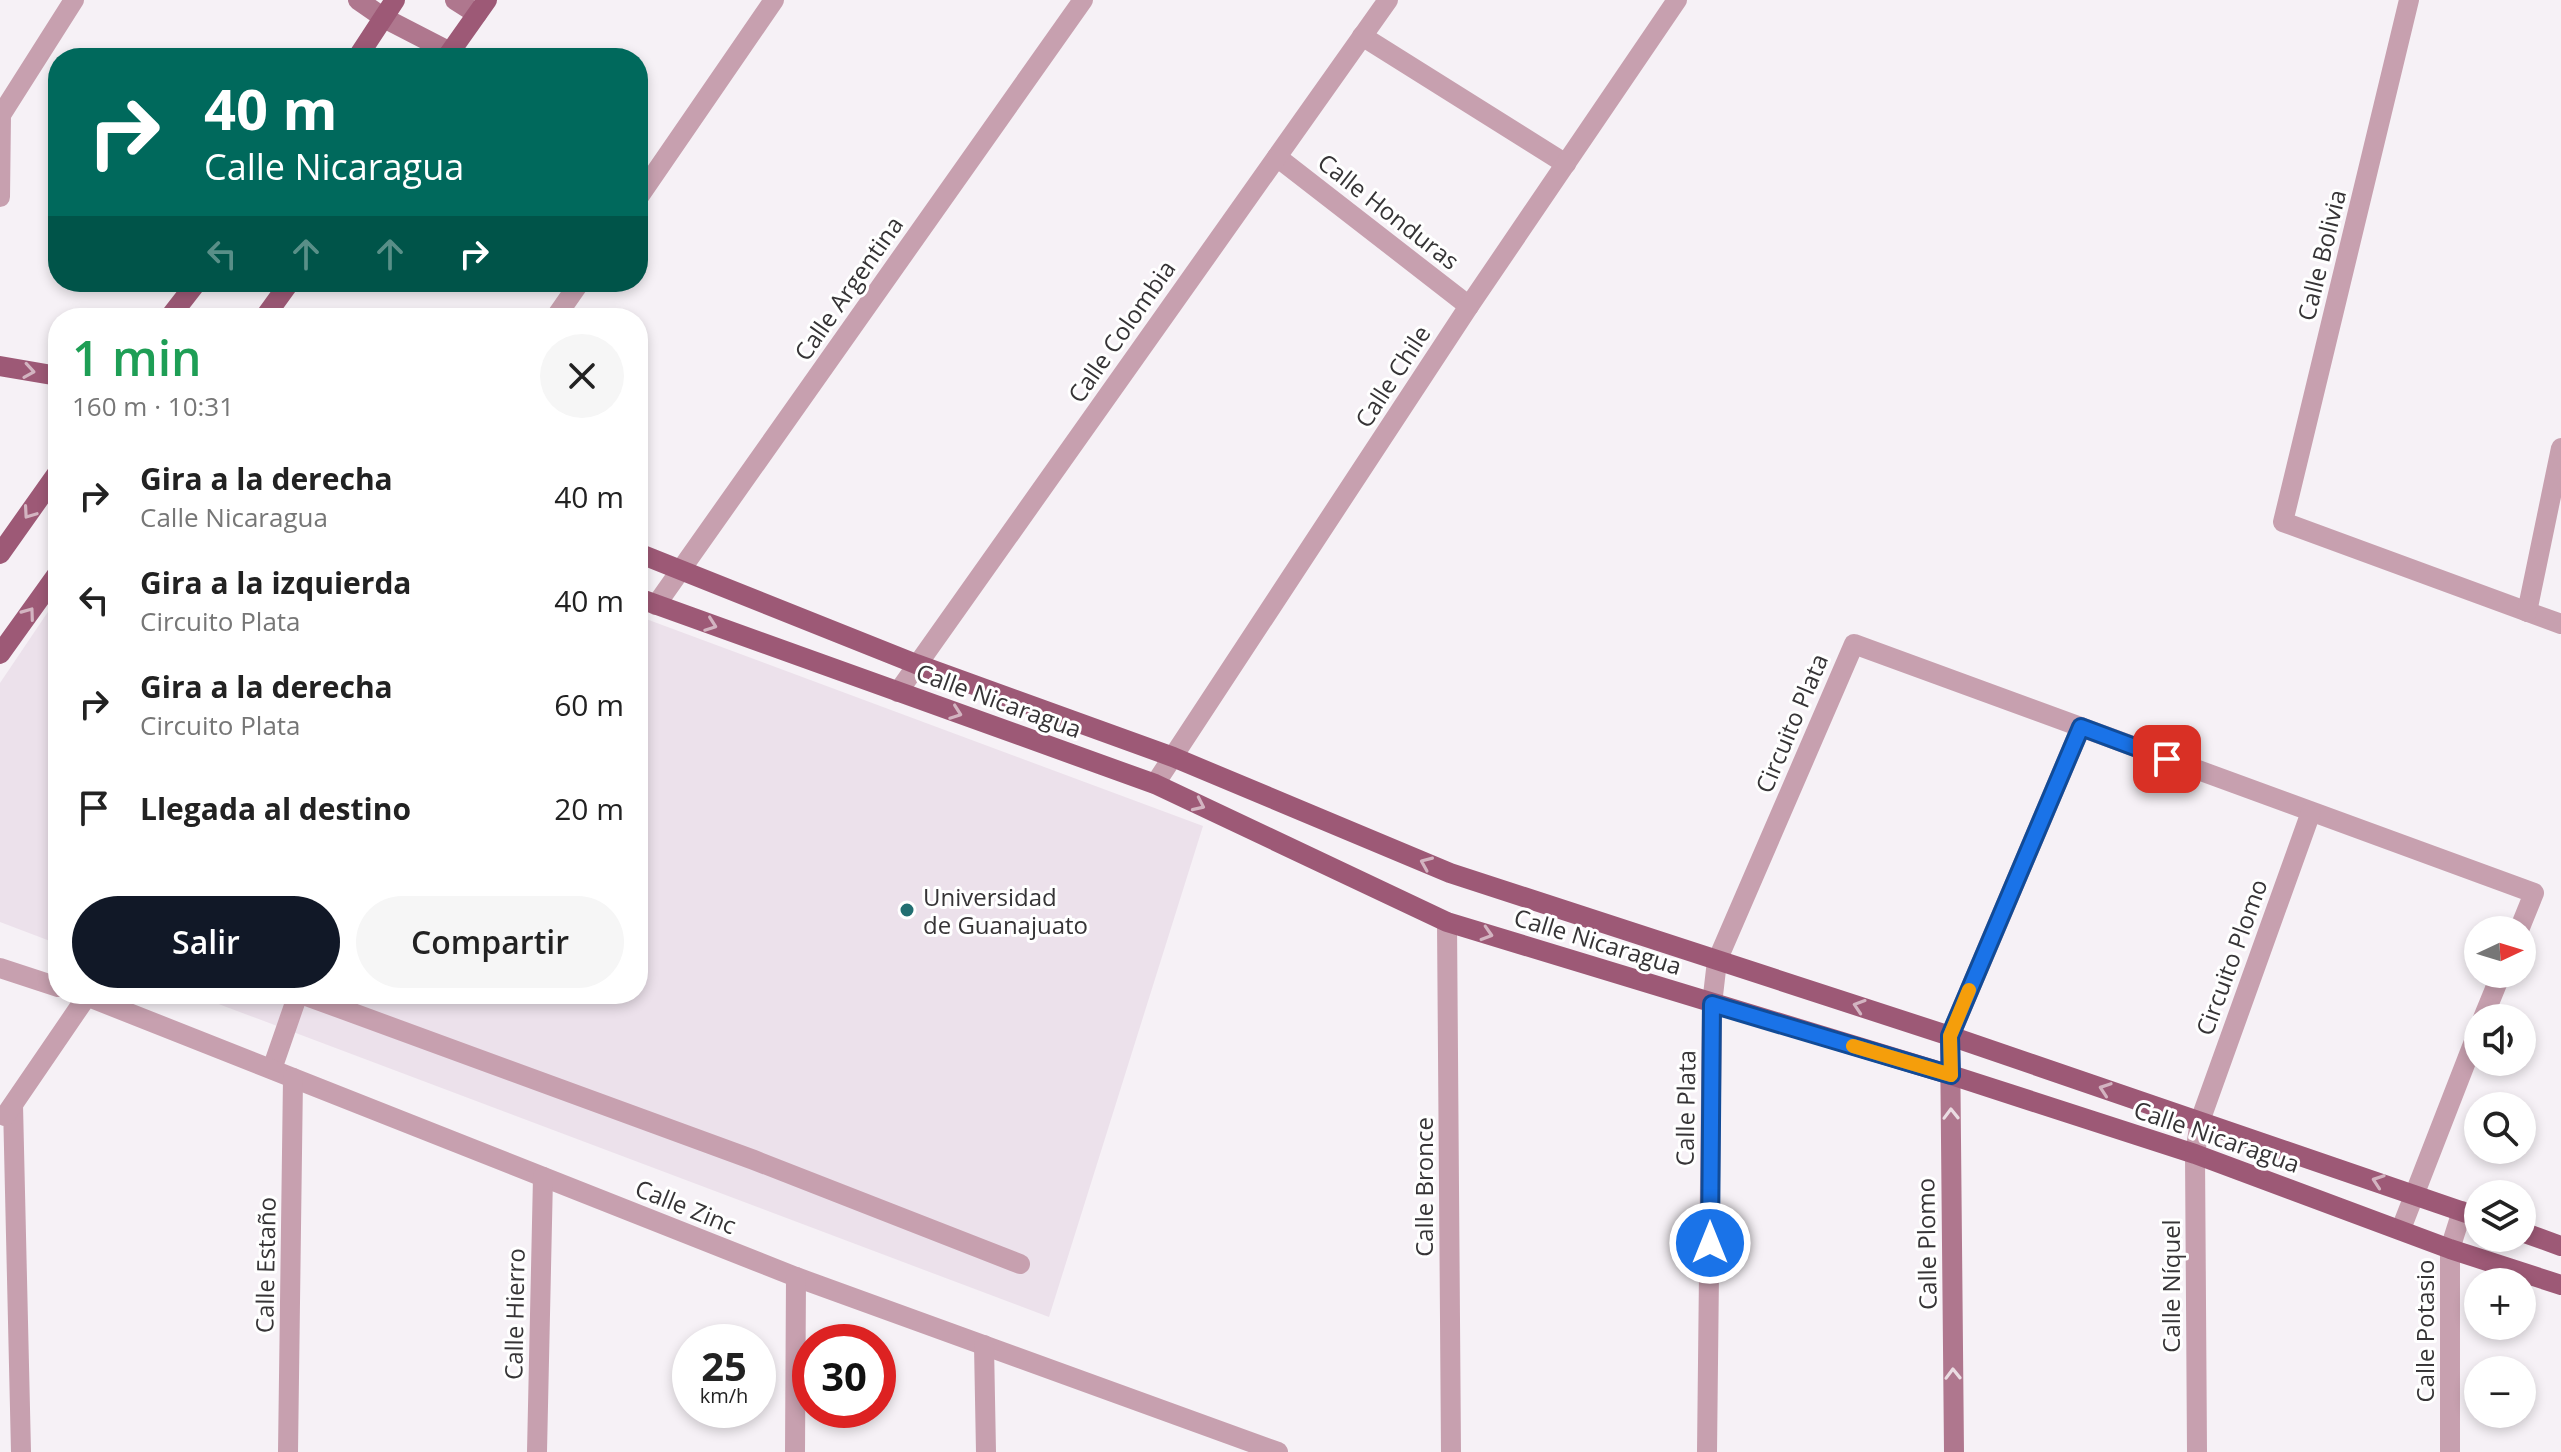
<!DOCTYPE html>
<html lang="es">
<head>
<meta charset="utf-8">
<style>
	:root { --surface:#fff; --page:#f6f6f6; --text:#222; --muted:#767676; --accent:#111827 }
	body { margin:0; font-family:"Open Sans",sans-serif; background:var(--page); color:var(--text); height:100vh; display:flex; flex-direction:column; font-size:30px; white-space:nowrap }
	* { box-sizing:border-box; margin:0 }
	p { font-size:26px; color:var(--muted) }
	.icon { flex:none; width:44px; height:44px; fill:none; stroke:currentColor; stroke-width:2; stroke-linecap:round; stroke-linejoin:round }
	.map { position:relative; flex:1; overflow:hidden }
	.drawer { position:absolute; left:48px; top:308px; width:600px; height:696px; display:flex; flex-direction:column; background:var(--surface); border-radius:32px; box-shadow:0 4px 12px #0003 }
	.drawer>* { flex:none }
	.hud { position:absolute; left:48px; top:48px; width:600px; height:244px; border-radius:32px; box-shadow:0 4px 12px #0003; background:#00695c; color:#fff; overflow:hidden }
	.needle { width:52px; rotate:86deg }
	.tools { position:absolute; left:2464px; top:916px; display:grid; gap:16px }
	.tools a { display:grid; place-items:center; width:72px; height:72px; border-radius:50%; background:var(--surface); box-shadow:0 4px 12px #0003; font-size:40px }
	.speed { position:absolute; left:672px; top:1324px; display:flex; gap:16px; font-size:40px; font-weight:700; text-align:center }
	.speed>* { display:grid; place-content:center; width:104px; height:104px; border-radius:50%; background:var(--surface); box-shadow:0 4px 12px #0003; line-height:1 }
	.speed small { font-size:20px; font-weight:400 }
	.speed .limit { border:12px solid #d22; background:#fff; color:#111 }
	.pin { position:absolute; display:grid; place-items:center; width:68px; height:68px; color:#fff; margin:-34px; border-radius:16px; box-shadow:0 4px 12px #0006 }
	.me { position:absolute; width:88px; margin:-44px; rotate:0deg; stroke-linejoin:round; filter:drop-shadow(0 0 6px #0008) }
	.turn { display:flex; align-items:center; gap:28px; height:168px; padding:0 24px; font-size:36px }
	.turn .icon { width:104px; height:104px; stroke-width:2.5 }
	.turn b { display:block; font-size:56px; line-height:68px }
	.lanes { display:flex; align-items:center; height:76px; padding:0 24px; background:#0003; justify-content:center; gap:40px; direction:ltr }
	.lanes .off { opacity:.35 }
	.round { display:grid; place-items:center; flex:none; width:84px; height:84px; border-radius:42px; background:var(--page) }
	.head { display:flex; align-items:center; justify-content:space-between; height:136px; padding:0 24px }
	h1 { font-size:48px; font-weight:600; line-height:60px; color:#1e9e55 }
	.cta { display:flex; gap:16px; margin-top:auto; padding:16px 24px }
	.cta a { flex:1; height:92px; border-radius:48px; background:var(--accent); color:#fff; font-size:32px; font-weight:600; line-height:92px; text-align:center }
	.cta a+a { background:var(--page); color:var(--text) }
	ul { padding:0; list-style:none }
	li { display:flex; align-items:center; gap:24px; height:104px; padding:0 24px }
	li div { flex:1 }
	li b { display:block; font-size:30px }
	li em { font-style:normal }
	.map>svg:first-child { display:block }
	.built { fill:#ece1eb }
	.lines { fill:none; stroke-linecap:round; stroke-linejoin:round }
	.lane { stroke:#c7a0af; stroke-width:20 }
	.street { stroke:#c7a0af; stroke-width:20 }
	.secondary { stroke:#af778e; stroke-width:20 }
	.primary { stroke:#9d5976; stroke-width:20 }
	.oneway { stroke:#d3b4c1 }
	.oneway2 { stroke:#ebdde3 }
	.route-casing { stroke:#114b97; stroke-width:20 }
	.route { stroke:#1a73e8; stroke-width:14 }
	.slow { stroke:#f59e0b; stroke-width:14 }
	.poi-dot { fill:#226e71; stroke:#fff; stroke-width:3 }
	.labels { text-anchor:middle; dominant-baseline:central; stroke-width:6; stroke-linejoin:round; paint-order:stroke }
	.street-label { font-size:24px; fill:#363436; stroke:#fff }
	.poi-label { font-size:24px; fill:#363436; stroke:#fff; text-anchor:start }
</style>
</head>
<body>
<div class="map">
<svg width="2561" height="1452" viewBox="0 0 2561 1452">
	<rect width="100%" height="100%" fill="#f6f1f6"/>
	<!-- built -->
	<g class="built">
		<polygon points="58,597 58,944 0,922 0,683"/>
		<polygon points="638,616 1203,826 1049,1317 192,994 638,994"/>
	</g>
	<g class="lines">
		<!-- lane -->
		<g class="lane">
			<polyline points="301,994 754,1160 1020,1264"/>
			<polyline points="272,1069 298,994"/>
		</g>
		<!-- street -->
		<g class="street">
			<polyline points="2409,0 2283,522 2561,624"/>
			<polyline points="1362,36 1566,164"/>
			<polyline points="1277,157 1469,306"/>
			<polyline points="0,197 1,115 74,0"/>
			<polyline points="638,198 774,0"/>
			<polyline points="555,318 580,282"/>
			<polyline points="656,605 1083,0"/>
			<polyline points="2527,612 2561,448"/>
			<polyline points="898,692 1388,0"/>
			<polyline points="1155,784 1469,306 1677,0"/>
			<polyline points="1447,922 1451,1452"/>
			<polyline points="0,968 58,987"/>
			<polyline points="81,994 796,1277 1278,1452"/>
			<polyline points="2483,1018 2501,974"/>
			<polyline points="1950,1036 2081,727"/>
			<polyline points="13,1105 21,1452"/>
			<polyline points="5,1116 87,996"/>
			<polyline points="2401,1229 2478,1031"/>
			<polyline points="984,1345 986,1452"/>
			<polyline points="288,1452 293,1078"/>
			<polyline points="537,1452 543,1177"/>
			<polyline points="795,1452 796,1277"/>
			<polyline points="1707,1452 1712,1004 1717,961 1854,644 2534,893 2519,930"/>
			<polyline points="2197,1452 2195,1154 2200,1121 2311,812"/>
			<polyline points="2450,1452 2450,1249 2462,1211"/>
		</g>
		<!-- secondary -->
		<g class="secondary">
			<polyline points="358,0 384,18 450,52"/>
			<polyline points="455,0 477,14"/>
			<polyline points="1950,1036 1954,1452"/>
		</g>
		<!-- primary -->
		<g class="primary">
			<polyline points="357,58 395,0"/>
			<polyline points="446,58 487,0"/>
			<polyline points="169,318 197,282"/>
			<polyline points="264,318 290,282"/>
			<polyline points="0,366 58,376"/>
			<polyline points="638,553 916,664 1173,757 1450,873 1950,1036 2478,1217"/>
			<polyline points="0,554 58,472"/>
			<polyline points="638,598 1155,784 1447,922 1951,1075 2195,1154 2450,1249 2561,1285"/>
			<polyline points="0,654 58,573"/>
			<polyline points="2522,1232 2561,1246"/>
		</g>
	</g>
	<!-- one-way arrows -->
	<defs><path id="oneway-chevron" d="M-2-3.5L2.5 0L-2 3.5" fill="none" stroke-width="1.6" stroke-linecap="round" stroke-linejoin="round" transform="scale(2)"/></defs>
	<g class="oneway">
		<use href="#oneway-chevron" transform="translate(29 371) rotate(9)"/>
		<use href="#oneway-chevron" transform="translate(29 513) rotate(125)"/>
		<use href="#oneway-chevron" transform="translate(29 613) rotate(-54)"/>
		<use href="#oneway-chevron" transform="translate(711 625) rotate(20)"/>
		<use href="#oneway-chevron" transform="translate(956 713) rotate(20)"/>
		<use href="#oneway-chevron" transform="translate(1199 805) rotate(25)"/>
		<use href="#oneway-chevron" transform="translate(1426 863) rotate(-157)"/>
		<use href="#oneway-chevron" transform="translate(1487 934) rotate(17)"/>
		<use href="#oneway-chevron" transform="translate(1859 1006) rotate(-162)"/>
		<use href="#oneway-chevron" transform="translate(2105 1089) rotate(-161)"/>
		<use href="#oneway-chevron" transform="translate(2378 1181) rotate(-161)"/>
	</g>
	<g class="oneway2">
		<use href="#oneway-chevron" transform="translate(1951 1114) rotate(-91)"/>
		<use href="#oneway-chevron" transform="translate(1953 1374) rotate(-91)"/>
	</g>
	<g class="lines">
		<defs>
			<polyline id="route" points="1710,1243 1712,1004 1951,1075 1950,1036 2081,727 2167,759"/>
		</defs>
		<!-- route casing -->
		<use href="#route" class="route-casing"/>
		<!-- route -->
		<use href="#route" class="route"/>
		<!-- slow -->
		<polyline class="slow" points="1853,1046 1951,1075 1950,1036 1969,990"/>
	</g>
	<!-- markers -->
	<circle class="poi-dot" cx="907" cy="910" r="8"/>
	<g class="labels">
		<!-- street labels -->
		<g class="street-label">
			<text transform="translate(1389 211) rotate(38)">Calle Honduras</text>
			<text transform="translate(2321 255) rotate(-76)">Calle Bolivia</text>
			<text transform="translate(848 288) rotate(-55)">Calle Argentina</text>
			<text transform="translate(1121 331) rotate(-55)">Calle Colombia</text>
			<text transform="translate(1392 376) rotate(-57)">Calle Chile</text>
			<text transform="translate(999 700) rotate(20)">Calle Nicaragua</text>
			<text transform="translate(1791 723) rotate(-67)">Circuito Plata</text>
			<text transform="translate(1598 941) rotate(17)">Calle Nicaragua</text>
			<text transform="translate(2231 957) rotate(-70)">Circuito Plomo</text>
			<text transform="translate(1685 1108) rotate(-89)">Calle Plata</text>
			<text transform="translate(2217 1136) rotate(19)">Calle Nicaragua</text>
			<text transform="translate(1423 1187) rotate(-90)">Calle Bronce</text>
			<text transform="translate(686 1206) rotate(22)">Calle Zinc</text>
			<text transform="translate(1926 1244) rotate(-91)">Calle Plomo</text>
			<text transform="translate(265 1265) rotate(-89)">Calle Estaño</text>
			<text transform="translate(2170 1286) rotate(-90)">Calle Níquel</text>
			<text transform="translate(514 1314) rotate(-89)">Calle Hierro</text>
			<text transform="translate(2424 1331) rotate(-90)">Calle Potasio</text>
		</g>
		<!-- poi labels -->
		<g class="poi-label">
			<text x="923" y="896">Universidad<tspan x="923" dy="28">de Guanajuato</tspan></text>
		</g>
	</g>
</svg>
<div class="tools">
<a><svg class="needle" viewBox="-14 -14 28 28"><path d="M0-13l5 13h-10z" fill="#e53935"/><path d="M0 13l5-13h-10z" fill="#767676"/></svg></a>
<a><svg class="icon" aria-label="sound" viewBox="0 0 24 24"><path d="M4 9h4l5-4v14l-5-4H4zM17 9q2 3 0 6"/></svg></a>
<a><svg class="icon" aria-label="search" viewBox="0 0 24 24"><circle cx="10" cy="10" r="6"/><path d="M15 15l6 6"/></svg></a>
<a><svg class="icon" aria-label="layers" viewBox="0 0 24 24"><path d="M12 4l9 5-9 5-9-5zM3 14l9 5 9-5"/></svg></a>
<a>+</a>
<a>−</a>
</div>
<div class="speed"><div>25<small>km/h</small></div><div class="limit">30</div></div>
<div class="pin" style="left:2167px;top:759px;background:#d93025"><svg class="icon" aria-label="arrive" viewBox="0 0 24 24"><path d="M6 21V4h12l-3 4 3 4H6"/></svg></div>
<svg class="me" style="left:1710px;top:1243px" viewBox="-20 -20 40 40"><circle r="17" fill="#1a73e8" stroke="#fff" stroke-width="3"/><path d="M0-11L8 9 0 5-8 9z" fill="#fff"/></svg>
<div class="hud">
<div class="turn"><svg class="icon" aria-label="right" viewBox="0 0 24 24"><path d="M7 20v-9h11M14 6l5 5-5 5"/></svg><div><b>40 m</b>Calle Nicaragua</div></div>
<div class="lanes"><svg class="icon off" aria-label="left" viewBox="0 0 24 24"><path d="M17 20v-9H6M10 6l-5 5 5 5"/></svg><svg class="icon off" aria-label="ahead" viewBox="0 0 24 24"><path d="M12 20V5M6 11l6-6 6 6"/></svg><svg class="icon off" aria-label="ahead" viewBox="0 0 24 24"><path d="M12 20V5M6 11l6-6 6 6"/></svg><svg class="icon" aria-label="right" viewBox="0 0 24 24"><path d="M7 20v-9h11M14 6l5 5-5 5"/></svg></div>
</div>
<section class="drawer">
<div class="head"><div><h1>1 min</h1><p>160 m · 10:31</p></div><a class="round"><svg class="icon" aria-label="close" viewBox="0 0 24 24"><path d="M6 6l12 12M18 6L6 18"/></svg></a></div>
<ul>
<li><svg class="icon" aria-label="right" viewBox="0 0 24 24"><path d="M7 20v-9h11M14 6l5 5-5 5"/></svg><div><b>Gira a la derecha</b><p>Calle Nicaragua</p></div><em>40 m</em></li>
<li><svg class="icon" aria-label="left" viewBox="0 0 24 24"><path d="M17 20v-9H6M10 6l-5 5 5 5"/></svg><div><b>Gira a la izquierda</b><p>Circuito Plata</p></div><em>40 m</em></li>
<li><svg class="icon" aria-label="right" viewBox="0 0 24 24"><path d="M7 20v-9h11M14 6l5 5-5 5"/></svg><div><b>Gira a la derecha</b><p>Circuito Plata</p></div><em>60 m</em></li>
<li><svg class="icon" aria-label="arrive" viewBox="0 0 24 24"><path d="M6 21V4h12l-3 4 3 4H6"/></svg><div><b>Llegada al destino</b></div><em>20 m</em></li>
</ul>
<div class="cta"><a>Salir</a><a>Compartir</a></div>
</section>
</div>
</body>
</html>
